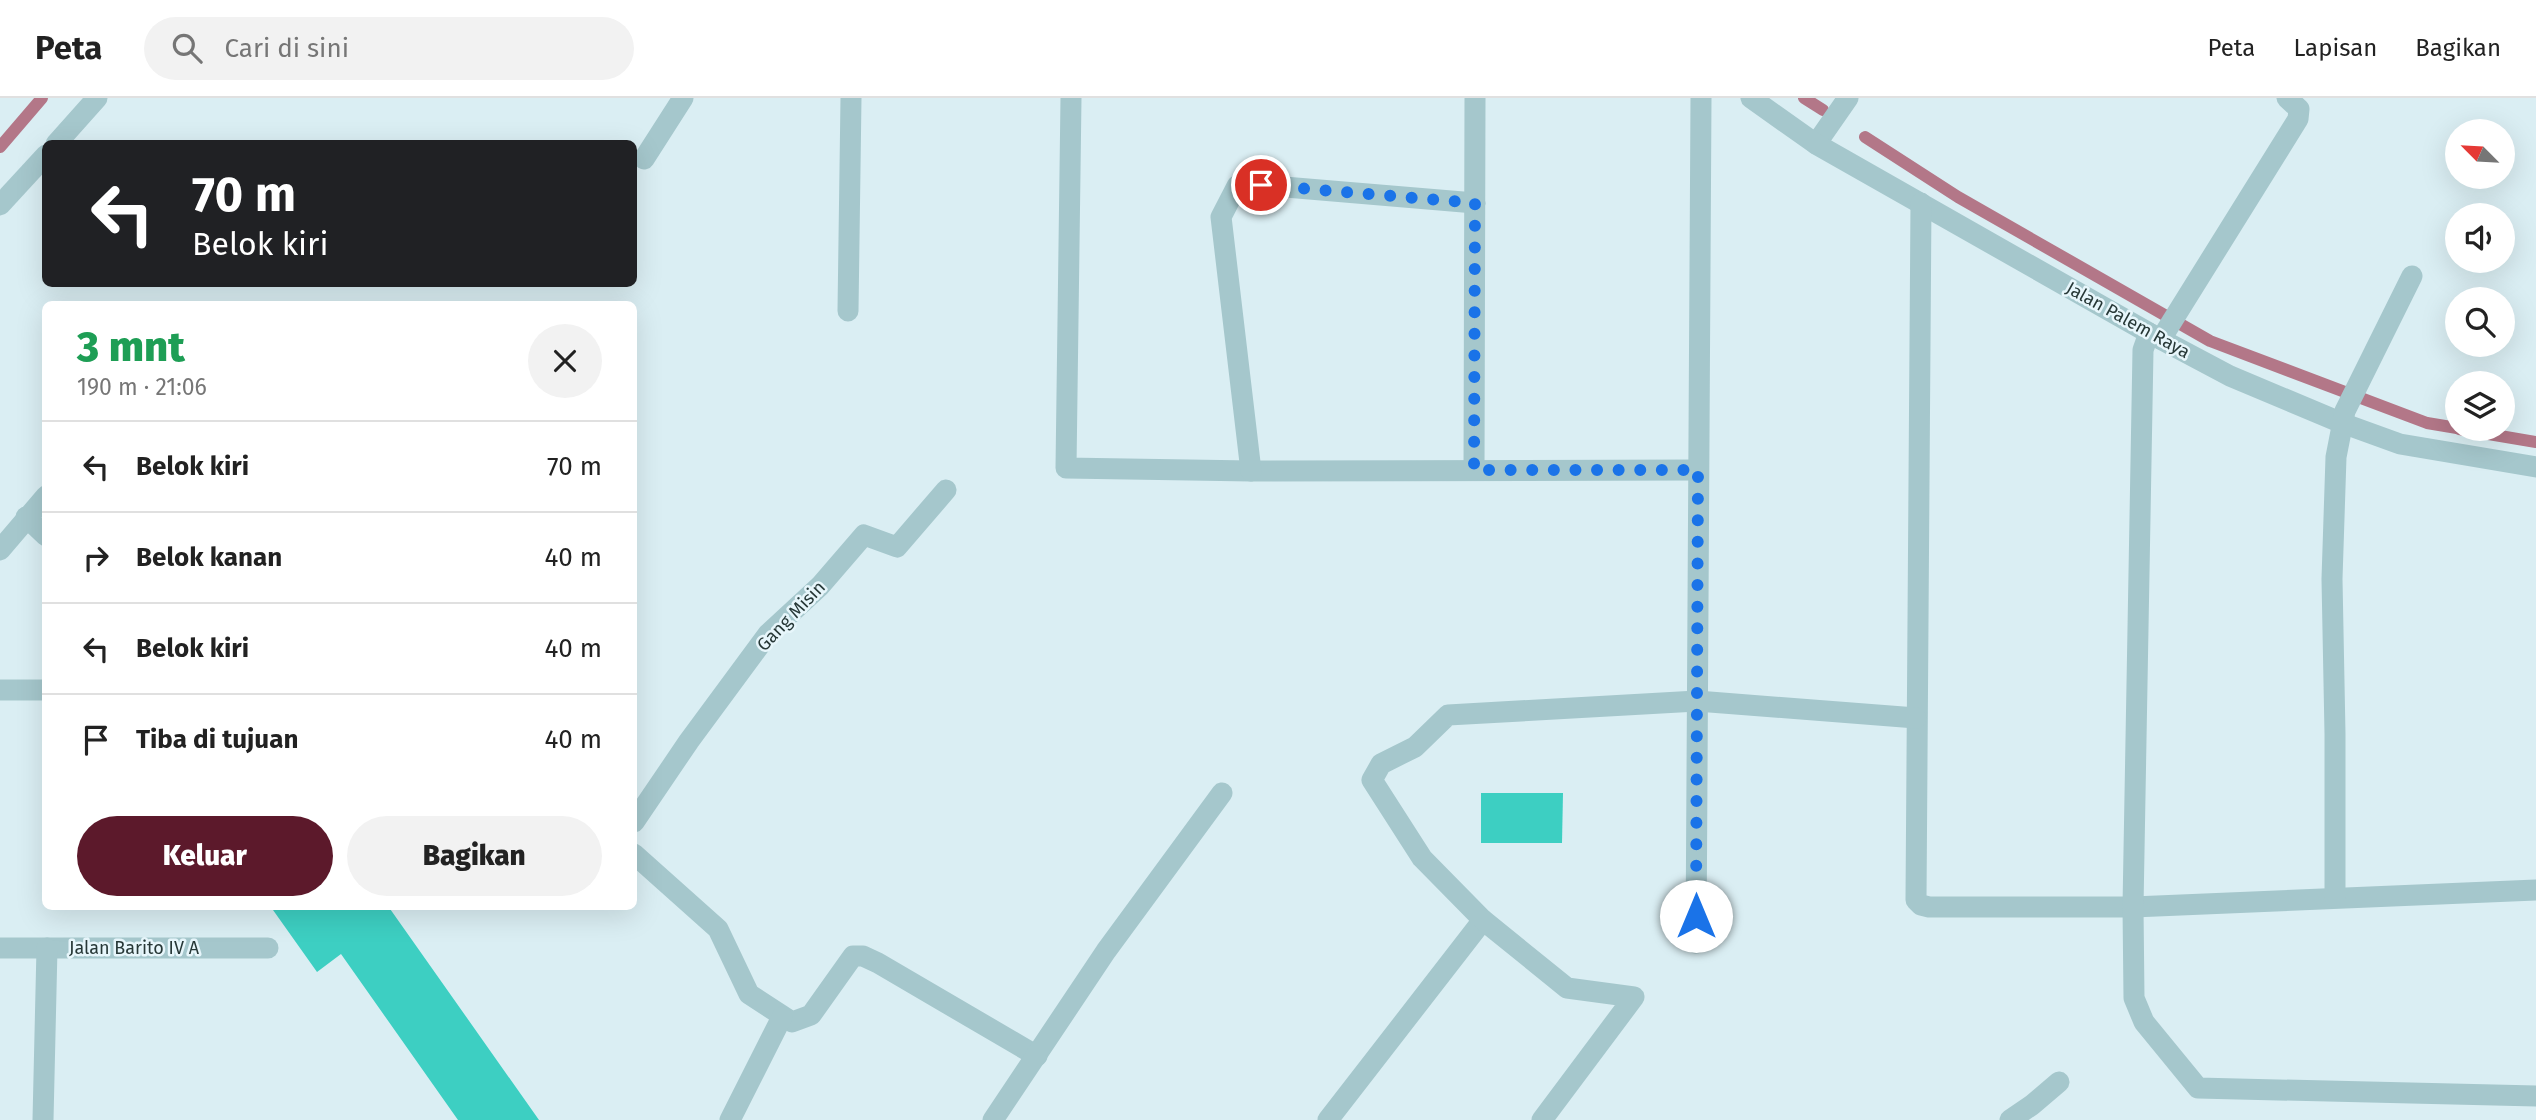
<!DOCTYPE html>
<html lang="id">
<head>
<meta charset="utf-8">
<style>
	:root { --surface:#fff; --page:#f2f2f2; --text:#222; --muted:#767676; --line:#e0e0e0; --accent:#5c192b }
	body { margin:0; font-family:"Fira Sans",sans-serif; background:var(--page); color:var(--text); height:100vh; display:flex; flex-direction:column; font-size:26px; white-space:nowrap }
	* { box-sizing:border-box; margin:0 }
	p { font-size:23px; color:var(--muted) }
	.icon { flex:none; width:38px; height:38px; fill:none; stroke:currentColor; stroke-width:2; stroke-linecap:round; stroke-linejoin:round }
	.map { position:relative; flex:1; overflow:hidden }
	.panel { position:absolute; left:42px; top:203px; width:595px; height:609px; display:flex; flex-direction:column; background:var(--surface); border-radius:10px; box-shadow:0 7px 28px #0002 }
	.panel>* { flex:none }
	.guide { position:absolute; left:42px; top:42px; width:595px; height:147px; border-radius:10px; box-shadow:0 7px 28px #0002; background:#202124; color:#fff; overflow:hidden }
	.needle { width:46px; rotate:294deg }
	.fabs { position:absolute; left:2445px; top:21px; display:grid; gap:14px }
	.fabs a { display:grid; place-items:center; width:70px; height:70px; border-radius:50%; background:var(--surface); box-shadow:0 7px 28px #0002; font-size:35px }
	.pin { position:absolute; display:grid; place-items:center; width:60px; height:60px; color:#fff; margin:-30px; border:4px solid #fff; border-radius:50%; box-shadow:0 2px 7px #0007 }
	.me { position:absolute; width:77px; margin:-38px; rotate:0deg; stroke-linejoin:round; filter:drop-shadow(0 0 5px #0008) }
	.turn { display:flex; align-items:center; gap:24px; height:147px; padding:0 35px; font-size:32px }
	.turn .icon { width:91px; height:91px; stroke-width:2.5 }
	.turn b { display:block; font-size:49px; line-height:60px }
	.round { display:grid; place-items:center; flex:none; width:74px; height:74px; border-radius:37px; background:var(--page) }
	.overview { display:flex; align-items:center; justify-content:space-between; height:119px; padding:0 35px }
	h1 { font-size:42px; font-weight:800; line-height:52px; color:#1e9e55 }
	.primary-button { display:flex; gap:14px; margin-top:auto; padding:14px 35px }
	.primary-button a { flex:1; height:80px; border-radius:42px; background:var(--accent); color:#fff; font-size:28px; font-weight:800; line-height:80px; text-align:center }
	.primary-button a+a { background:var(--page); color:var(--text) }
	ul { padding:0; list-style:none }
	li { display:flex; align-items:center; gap:21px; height:91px; padding:0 35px; border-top:2px solid var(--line) }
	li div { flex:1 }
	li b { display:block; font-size:26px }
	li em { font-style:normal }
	header { display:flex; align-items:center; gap:42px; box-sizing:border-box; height:98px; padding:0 35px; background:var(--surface); border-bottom:2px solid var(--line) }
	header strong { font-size:33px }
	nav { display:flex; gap:38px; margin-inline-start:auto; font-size:24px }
	.search { width:490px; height:63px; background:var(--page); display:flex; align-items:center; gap:18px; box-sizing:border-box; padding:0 24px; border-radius:38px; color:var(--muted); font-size:26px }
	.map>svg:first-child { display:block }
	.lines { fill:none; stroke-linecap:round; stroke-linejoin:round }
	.stream { stroke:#b37788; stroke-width:12 }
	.building { fill:#3dcfc2 }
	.lane { stroke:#a5c7cc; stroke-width:21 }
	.street { stroke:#a5c7cc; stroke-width:21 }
	.route { stroke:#1a73e8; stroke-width:12; stroke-dasharray:0 21.6 }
	.labels { text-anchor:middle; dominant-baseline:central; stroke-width:5; stroke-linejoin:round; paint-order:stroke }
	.street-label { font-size:18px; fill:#273837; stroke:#e7f6fb }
</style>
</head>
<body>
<header>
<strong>Peta</strong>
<div class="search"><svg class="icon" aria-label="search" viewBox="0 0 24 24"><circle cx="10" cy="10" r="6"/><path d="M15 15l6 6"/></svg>Cari di sini</div>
<nav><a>Peta</a><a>Lapisan</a><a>Bagikan</a></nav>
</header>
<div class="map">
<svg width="2536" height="1022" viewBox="0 0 2536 1022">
	<rect width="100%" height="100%" fill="#daeef3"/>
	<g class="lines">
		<!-- stream -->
		<g class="stream">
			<polyline points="1804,0 1823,12"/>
			<polyline points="1865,39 1958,99 2210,243 2427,325 2457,330"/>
			<polyline points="0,49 42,0"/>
			<polyline points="2459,331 2536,344"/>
		</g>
	</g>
	<!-- building -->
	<g class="building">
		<polygon points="1481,695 1563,695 1562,745 1481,745"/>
		<polygon points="278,808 388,808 539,1022 458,1022 341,856 317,874 273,812"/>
	</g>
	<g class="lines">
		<!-- lane -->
		<g class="lane">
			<polyline points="1816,46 1848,0"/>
			<polyline points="2161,241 2298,21 2299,11 2287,0"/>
			<polyline points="634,724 689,643 768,536 820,488 864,437 897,449 946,392"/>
		</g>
		<!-- street -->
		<g class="street">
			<polyline points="1071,0 1066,370 1251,373 1698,372"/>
			<polyline points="1751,0 1816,46 2149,235 2230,278 2342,325 2400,346 2536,369"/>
			<polyline points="56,46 97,0"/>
			<polyline points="644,61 683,0"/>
			<polyline points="1921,105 1916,802 1921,807 1929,809 2133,809 2536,792"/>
			<polyline points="0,107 46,57"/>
			<polyline points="848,213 851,0"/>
			<polyline points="2149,235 2143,252 2133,809 2134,900 2144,924 2198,990 2536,998"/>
			<polyline points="1474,372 1475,0"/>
			<polyline points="1251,373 1221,119 1237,88 1261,87 1475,105"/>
			<polyline points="26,419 46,438"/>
			<polyline points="0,452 46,398"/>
			<polyline points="0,592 46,592"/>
			<polyline points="634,756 718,831 749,896 792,924 811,917 853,858 863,858 878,865 1037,958"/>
			<polyline points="2335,799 2335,636 2332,481 2336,359 2345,313 2412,178"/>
			<polyline points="1696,845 1701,0"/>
			<polyline points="0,850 268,850"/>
			<polyline points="43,1022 47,850"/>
			<polyline points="730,1022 782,919"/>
			<polyline points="993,1022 1106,853 1222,695"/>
			<polyline points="1328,1022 1483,822"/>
			<polyline points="1542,1022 1634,899 1567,890 1483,822 1422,760 1372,682 1381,666 1415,649 1448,617 1697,603 1916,620"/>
			<polyline points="2010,1022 2032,1007 2059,984"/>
		</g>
	</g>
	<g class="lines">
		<!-- route -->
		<polyline class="route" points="1261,87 1475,105 1474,372 1698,372 1696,818"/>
	</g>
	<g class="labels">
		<!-- street labels -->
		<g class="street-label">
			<text transform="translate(2128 222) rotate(29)">Jalan Palem Raya</text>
			<text transform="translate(791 518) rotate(-46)">Gang Misin</text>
			<text x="134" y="850">Jalan Barito IV A</text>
		</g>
	</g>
</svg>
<div class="fabs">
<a><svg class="needle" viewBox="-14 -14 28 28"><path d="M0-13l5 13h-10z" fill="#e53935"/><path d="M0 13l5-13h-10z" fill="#767676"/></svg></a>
<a><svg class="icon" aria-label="sound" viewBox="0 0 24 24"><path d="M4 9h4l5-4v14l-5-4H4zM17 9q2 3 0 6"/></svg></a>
<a><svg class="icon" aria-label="search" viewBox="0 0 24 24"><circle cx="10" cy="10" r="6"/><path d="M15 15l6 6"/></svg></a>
<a><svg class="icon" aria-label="layers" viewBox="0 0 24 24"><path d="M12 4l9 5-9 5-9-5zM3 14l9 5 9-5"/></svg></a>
</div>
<div class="pin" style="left:1261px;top:87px;background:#d93025"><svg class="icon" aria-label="arrive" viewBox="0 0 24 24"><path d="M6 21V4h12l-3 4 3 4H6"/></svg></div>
<svg class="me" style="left:1696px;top:818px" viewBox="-20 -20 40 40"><circle r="19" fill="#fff"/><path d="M0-13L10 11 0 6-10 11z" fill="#1a73e8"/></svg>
<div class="guide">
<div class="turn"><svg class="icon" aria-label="left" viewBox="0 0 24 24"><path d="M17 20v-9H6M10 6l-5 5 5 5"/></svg><div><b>70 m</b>Belok kiri</div></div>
</div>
<section class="panel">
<div class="overview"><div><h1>3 mnt</h1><p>190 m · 21:06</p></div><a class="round"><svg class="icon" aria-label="close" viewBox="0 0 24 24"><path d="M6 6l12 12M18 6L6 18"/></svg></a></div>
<ul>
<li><svg class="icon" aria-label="left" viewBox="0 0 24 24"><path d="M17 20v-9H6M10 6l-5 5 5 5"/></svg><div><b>Belok kiri</b></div><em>70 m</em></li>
<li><svg class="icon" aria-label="right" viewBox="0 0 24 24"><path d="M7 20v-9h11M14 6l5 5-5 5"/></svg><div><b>Belok kanan</b></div><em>40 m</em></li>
<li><svg class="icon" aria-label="left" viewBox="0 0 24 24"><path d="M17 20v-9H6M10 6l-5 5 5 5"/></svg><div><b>Belok kiri</b></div><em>40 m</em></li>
<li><svg class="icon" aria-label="arrive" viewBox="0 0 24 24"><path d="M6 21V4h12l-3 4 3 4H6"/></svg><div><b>Tiba di tujuan</b></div><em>40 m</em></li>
</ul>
<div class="primary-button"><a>Keluar</a><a>Bagikan</a></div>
</section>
</div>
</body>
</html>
